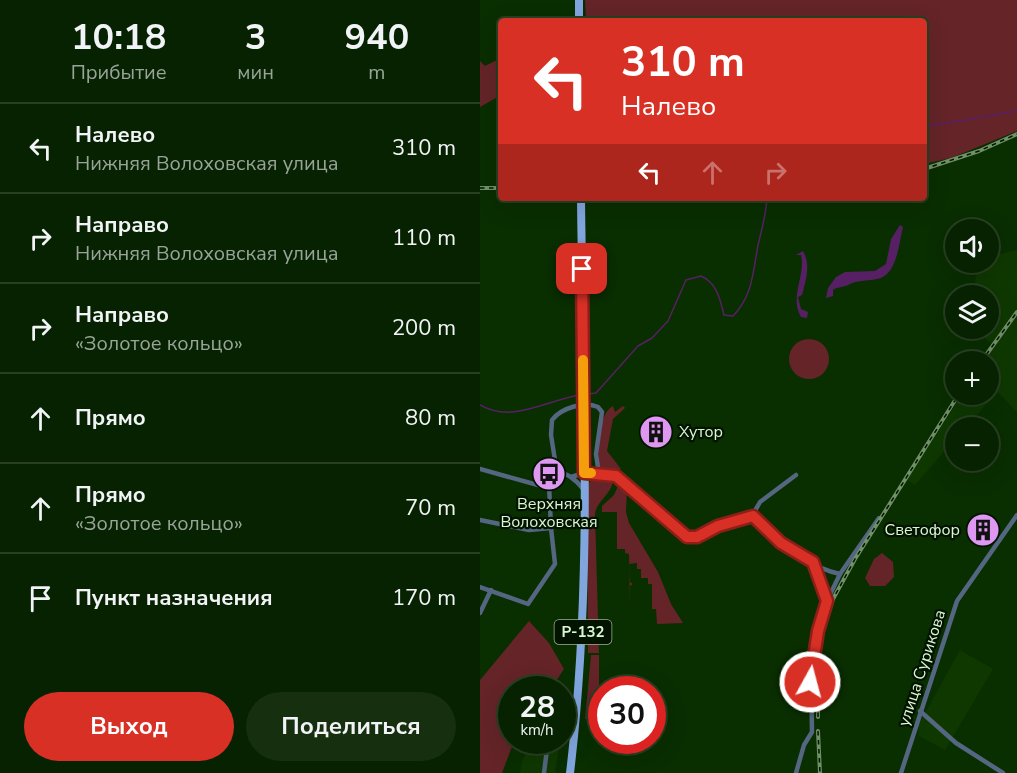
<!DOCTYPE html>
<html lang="ru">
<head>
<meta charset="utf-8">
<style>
	:root { --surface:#072200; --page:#152f0f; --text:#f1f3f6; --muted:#98a499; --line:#283f22; --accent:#d93025 }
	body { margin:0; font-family:"Nunito Sans",sans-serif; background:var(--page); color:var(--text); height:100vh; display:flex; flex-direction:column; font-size:22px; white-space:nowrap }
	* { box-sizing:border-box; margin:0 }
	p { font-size:20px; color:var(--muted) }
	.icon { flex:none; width:33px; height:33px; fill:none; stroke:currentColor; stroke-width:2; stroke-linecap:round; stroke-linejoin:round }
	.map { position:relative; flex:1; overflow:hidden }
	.details { display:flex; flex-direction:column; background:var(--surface); width:480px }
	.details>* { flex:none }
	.top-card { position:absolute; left:18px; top:18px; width:429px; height:183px; border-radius:6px; box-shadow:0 6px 24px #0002,0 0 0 2px var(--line); background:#d93025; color:#fff; overflow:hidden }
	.fabs { position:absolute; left:465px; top:219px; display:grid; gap:12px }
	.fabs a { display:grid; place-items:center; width:54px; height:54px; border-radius:50%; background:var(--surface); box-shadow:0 6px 24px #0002,0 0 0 2px var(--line); font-size:30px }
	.speed { position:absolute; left:18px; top:676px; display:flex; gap:12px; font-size:30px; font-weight:700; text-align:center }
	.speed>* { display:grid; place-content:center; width:78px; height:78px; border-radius:50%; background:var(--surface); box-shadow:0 6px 24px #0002,0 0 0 2px var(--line); line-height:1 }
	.speed small { font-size:15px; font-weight:400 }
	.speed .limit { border:9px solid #d22; background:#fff; color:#111 }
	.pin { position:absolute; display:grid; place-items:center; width:51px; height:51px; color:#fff; margin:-26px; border-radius:12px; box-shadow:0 3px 9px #0006 }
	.me { position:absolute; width:66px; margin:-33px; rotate:7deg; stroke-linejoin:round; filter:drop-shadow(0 0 4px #0008) }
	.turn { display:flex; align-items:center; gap:21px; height:126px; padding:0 24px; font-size:27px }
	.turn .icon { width:78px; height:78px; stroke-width:2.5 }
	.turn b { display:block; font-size:42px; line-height:51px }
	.lanes { display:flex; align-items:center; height:57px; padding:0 24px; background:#0003; justify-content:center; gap:30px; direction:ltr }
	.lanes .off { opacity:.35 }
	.eta { display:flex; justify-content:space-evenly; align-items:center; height:102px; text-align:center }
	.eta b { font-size:36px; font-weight:700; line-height:42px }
	.cta { display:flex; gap:12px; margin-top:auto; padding:12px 24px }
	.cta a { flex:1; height:69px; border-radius:36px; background:var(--accent); color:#fff; font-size:24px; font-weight:700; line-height:69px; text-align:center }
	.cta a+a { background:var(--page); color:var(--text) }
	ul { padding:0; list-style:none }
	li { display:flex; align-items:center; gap:18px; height:90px; padding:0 24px; border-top:2px solid var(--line) }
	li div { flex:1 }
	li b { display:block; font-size:22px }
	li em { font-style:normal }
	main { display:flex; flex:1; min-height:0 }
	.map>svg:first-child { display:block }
	.built { fill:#0f3800 }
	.green { fill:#642428 }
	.water { fill:#572065 }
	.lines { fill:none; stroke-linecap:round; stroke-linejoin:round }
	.stream { stroke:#572065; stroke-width:1.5 }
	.street { stroke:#546681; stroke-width:4.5 }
	.primary { stroke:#81a6de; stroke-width:8 }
	.rail-casing { stroke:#709068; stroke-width:4 }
	.rail { stroke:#021300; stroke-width:1.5; stroke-dasharray:4.5; stroke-linecap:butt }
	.route-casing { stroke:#8d1f18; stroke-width:15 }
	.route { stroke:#d93025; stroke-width:10 }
	.slow { stroke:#f59e0b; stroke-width:10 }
	.labels { text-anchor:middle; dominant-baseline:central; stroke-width:4.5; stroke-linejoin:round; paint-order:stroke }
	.shield { fill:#021300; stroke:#9bb394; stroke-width:1.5 }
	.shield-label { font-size:15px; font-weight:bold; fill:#dcf7d4 }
	.poi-label { font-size:16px; fill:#dcf7d4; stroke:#021300; text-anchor:start }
	.street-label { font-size:16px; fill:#dcf7d4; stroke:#021300 }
</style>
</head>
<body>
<main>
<section class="details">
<div class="eta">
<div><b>10:18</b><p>Прибытие</p></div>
<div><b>3</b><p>мин</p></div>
<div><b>940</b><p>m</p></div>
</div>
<ul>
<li><svg class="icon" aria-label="left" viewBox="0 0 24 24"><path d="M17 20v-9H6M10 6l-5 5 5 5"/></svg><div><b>Налево</b><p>Нижняя Волоховская улица</p></div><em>310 m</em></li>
<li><svg class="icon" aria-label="right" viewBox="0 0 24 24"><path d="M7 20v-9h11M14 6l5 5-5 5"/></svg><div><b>Направо</b><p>Нижняя Волоховская улица</p></div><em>110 m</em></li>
<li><svg class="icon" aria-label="right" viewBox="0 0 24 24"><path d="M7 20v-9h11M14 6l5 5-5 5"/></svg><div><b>Направо</b><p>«Золотое кольцо»</p></div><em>200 m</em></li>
<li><svg class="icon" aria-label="ahead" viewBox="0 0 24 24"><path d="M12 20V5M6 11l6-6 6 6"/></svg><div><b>Прямо</b></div><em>80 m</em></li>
<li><svg class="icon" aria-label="ahead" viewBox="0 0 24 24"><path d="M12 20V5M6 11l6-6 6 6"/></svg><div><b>Прямо</b><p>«Золотое кольцо»</p></div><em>70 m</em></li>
<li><svg class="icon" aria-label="arrive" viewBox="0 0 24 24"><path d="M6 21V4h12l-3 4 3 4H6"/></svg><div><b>Пункт назначения</b></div><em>170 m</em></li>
</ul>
<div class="cta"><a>Выход</a><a>Поделиться</a></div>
</section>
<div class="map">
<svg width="537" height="773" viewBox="0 0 537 773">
	<rect width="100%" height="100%" fill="#092e00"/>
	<!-- built -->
	<g class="built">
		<polygon points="537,250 537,412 518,392 485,427 476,428 475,439 435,485 427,480 482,395 508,394 508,362 503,361 513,345 494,329 508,328 508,296 492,295 497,273 520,254"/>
		<polygon points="480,650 513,669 465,750 439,736 438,726"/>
		<polygon points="53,741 80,741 75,773 40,773 42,761"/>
	</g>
	<!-- green -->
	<g class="green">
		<polygon points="105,0 537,0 537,131 471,158 444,164 444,21 106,21"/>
		<polygon points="21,58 21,95 0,107 0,61 5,66"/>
		<circle cx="329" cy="359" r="20"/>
		<path d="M133,406L135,412L143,406L145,408L133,419L127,451L141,469L125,472L120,467C116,452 118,414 133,406Z"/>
		<path d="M116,476L130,477L133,482C130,495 118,500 115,513L119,653H108L107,494L109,483Z"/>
		<polygon points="139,484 147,489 146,512 149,523 178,572 191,604 203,623 177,624 176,609 172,609 172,584 168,584 168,578 161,578 161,569 157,569 157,563 149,564 150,582 153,584 150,586 150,606 149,554 145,553 145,549 137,549 137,512 125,512 125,537 125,512 122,512 122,506 134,495"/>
		<polygon points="402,553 413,562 414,577 405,586 390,586 385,578 394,559"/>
		<polygon points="49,621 69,643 84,669 70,690 32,690 32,741 34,741 22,773 0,773 0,680"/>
		<polygon points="111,655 119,655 119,719 105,719"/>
	</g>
	<!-- water -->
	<g class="water">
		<path d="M420,225L423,227C419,243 417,276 397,279C387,281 379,280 370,284C364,288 358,286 353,290V296L346,298L348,288L356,277L365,272L395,271L406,264L411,239Z"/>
		<path d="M323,251C331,265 326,280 322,295L318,297L321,309L328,312L327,318L321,317C309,297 326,275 321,255H316Z"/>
	</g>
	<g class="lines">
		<!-- stream -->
		<g class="stream">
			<polyline points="444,127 537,111"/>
			<path d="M108,394L116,393L158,346L172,338L188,321L206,280L221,276C237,283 240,299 244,315L253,316C273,295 273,272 278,245C282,229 286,215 287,198"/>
			<path d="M0,405C32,424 67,400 100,395"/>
		</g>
		<!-- street -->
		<g class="street">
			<path d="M0,469L65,487C70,484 69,479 73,475C83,467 99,483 104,490"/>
			<path d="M77,473L71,435L72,420C81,408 104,401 118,407L122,412L116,454L119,474"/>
			<polyline points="91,477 104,473 136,476 210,538 272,516"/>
			<path d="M272,516C299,538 325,567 360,574"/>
			<polyline points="272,516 280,502 316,475"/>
			<polyline points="0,520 49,530 71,528 69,484"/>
			<polyline points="333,562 347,601"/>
			<polyline points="0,587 48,604 75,564 71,528"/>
			<polyline points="0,613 11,590"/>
			<polyline points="440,711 476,743 523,773"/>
			<polyline points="64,773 68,741"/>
			<polyline points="316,773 324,745 332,732 331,671 347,601 360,574 399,518"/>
			<polyline points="421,773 477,601 537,515"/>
		</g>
		<!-- primary -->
		<g class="primary">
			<polyline points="99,0 99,21"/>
			<path d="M90,773C113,582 103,390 101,198"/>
		</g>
		<defs>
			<g id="rail">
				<polyline points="444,169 499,151 537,134"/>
				<polyline points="0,188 21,188"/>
				<polyline points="501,362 537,312"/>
				<polyline points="338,717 339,642 353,599 375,559 479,394"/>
				<polyline points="338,731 340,773"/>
			</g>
		</defs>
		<!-- rail casing -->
		<use href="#rail" class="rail-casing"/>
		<!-- rail -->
		<use href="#rail" class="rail"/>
	</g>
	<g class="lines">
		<defs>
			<polyline id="route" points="102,269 104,473 136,476 207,537 217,537 238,526 273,516 301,543 333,562 347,601 338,631 330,682"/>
		</defs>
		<!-- route casing -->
		<use href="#route" class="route-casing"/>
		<!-- route -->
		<use href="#route" class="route"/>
		<!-- slow -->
		<polyline class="slow" points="103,360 104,473 111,473"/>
	</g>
	<!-- icons -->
	<defs>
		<symbol id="building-disc" viewBox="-11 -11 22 22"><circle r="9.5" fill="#de98f2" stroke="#021300"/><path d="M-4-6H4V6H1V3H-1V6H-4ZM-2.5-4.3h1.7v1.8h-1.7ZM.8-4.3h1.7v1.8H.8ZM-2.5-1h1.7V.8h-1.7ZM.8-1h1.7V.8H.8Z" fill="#111"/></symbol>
		<symbol id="bus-disc" viewBox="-11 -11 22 22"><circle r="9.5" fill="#de98f2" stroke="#021300"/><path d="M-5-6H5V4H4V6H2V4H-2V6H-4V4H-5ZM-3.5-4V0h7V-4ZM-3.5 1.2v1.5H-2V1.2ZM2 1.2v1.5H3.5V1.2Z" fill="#111"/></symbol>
	</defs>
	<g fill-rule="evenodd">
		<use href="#building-disc" x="157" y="413" width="38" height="38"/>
		<use href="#bus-disc" x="50" y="455" width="38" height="38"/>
		<use href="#building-disc" x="484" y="511" width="38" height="38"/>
	</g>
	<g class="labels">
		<!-- shield labels -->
		<rect class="shield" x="74.5" y="620" width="57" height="24" rx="4.5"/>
		<g class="shield-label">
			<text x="103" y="632">Р-132</text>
		</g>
		<!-- poi labels -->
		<g class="poi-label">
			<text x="199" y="432">Хутор</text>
			<text x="69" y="504" text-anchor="middle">Верхняя<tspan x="69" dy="18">Волоховская</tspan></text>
			<text x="480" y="530" text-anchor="end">Светофор</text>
		</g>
		<!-- street labels -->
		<g class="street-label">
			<text transform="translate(442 668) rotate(-72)">улица Сурикова</text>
		</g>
	</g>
</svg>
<div class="fabs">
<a><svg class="icon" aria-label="sound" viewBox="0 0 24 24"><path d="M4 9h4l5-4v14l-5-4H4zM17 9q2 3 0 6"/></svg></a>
<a><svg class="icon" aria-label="layers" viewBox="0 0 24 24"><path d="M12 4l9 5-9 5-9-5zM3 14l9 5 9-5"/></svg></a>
<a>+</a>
<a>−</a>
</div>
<div class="speed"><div>28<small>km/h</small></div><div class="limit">30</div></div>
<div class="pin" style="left:102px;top:269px;background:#d93025"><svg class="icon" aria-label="arrive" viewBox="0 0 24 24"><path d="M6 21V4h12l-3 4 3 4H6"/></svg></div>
<svg class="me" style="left:330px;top:682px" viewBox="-20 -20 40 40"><circle r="17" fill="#d93025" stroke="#fff" stroke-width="3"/><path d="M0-11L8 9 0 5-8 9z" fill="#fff"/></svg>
<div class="top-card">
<div class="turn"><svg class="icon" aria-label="left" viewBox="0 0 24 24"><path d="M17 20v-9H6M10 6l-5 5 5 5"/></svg><div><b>310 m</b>Налево</div></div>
<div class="lanes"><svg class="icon" aria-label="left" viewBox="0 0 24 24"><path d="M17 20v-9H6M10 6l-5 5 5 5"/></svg><svg class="icon off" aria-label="ahead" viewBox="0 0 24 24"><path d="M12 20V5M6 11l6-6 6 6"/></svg><svg class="icon off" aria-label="right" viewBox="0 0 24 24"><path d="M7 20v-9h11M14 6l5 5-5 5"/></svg></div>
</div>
</div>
</main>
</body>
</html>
